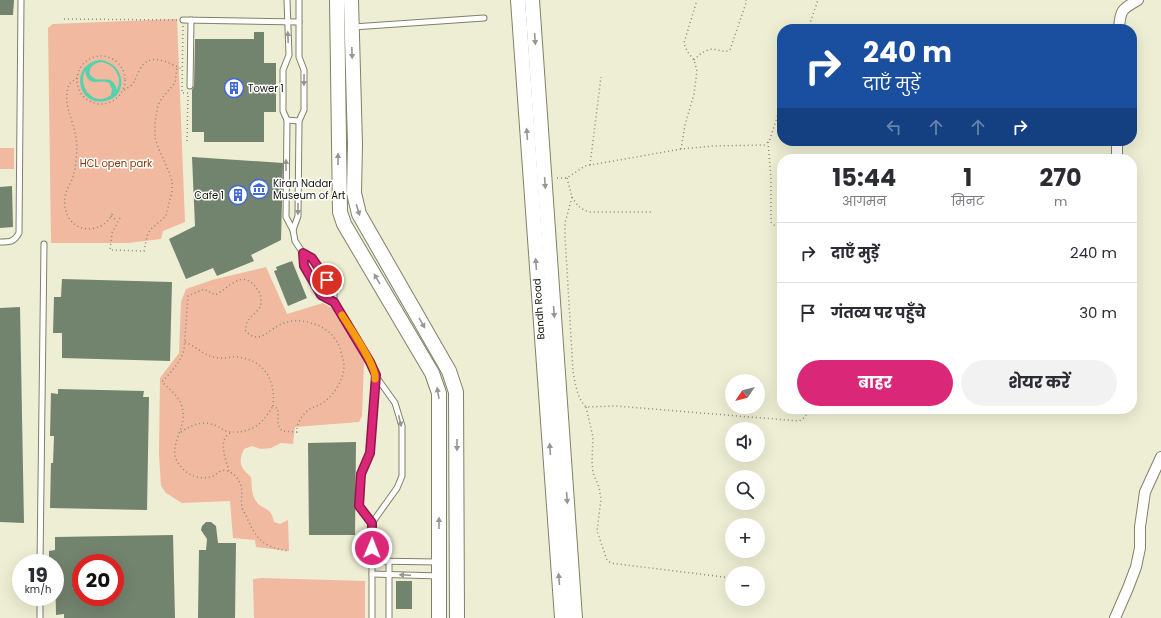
<!DOCTYPE html>
<html lang="hi">
<head>
<meta charset="utf-8">
<style>
	:root { --surface:#fff; --page:#f2f2f3; --text:#2b2b33; --muted:#7c7c81; --line:#e1e1e2; --accent:#db2777 }
	body { margin:0; font-family:Poppins,"Noto Sans Devanagari",sans-serif; background:var(--page); color:var(--text); height:100vh; display:flex; flex-direction:column; font-size:15px; white-space:nowrap }
	* { box-sizing:border-box; margin:0 }
	p { font-size:13px; color:var(--muted) }
	.icon { flex:none; width:22px; height:22px; fill:none; stroke:currentColor; stroke-width:2; stroke-linecap:round; stroke-linejoin:round }
	.map { position:relative; flex:1; overflow:hidden }
	.side { position:absolute; left:777px; top:154px; width:360px; height:260px; display:flex; flex-direction:column; background:var(--surface); border-radius:16px; box-shadow:0 4px 16px #0002 }
	.side>* { flex:none }
	.banner { position:absolute; left:777px; top:24px; width:360px; height:122px; border-radius:16px; box-shadow:0 4px 16px #0002; background:#1a4fa0; color:#fff; overflow:hidden }
	.needle { width:26px; rotate:235deg }
	.controls { position:absolute; left:725px; top:374px; display:grid; gap:8px }
	.controls a { display:grid; place-items:center; width:40px; height:40px; border-radius:50%; background:var(--surface); box-shadow:0 4px 16px #0002; font-size:20px }
	.speed { position:absolute; left:12px; top:554px; display:flex; gap:8px; font-size:20px; font-weight:700; text-align:center }
	.speed>* { display:grid; place-content:center; width:52px; height:52px; border-radius:50%; background:var(--surface); box-shadow:0 4px 16px #0002; line-height:1 }
	.speed small { font-size:10px; font-weight:400 }
	.speed .limit { border:6px solid #d22; background:#fff; color:#111 }
	.pin { position:absolute; display:grid; place-items:center; width:34px; height:34px; color:#fff; margin:-17px; border:2px solid #fff; border-radius:50%; box-shadow:0 1px 4px #0007 }
	.me { position:absolute; width:44px; margin:-22px; rotate:1deg; stroke-linejoin:round; filter:drop-shadow(0 0 3px #0008) }
	.turn { display:flex; align-items:center; gap:14px; height:84px; padding:0 20px; font-size:18px }
	.turn .icon { width:52px; height:52px; stroke-width:2.5 }
	.turn b { display:block; font-size:28px; line-height:34px }
	.lanes { display:flex; align-items:center; height:38px; padding:0 20px; background:#0003; justify-content:center; gap:20px; direction:ltr }
	.lanes .off { opacity:.35 }
	.eta { display:flex; justify-content:space-evenly; align-items:center; height:68px; text-align:center }
	.eta b { font-size:24px; font-weight:700; line-height:28px }
	.primary-button { display:flex; gap:8px; margin-top:auto; padding:8px 20px }
	.primary-button a { flex:1; height:46px; border-radius:24px; background:var(--accent); color:#fff; font-size:16px; font-weight:700; line-height:46px; text-align:center }
	.primary-button a+a { background:var(--page); color:var(--text) }
	ul { padding:0; list-style:none }
	li { display:flex; align-items:center; gap:12px; height:60px; padding:0 20px; border-top:1px solid var(--line) }
	li div { flex:1 }
	li b { display:block; font-size:15px }
	li em { font-style:normal }
	.map>svg:first-child { display:block }
	.green { fill:#f1b9a0 }
	.water { fill:#56d1ae; fill-rule:evenodd }
	.building { fill:#72836e; fill-rule:evenodd }
	.lines { fill:none; stroke-linecap:round; stroke-linejoin:round }
	.lane-casing { stroke:#818168; stroke-width:7 }
	.street-casing { stroke:#818168; stroke-width:12 }
	.secondary-casing { stroke:#818168; stroke-width:16 }
	.path { stroke:#8a8b78; stroke-width:1.5; stroke-dasharray:1 3; stroke-linecap:butt }
	.lane { stroke:#fff; stroke-width:5 }
	.street { stroke:#fff; stroke-width:10 }
	.secondary { stroke:#fff; stroke-width:14 }
	.oneway { fill:#969692 }
	.route-casing { stroke:#8e194d; stroke-width:10 }
	.route { stroke:#db2777; stroke-width:7 }
	.slow { stroke:#f59e0b; stroke-width:7 }
	.labels { text-anchor:middle; dominant-baseline:central; stroke-width:3; stroke-linejoin:round; paint-order:stroke }
	.poi-label { font-size:10px; fill:#15150c; stroke:#fff; text-anchor:start }
	.park-label { font-size:10px; fill:#823302; stroke:#fff }
	.street-label { font-size:10px; fill:#15150c; stroke:#fff }
</style>
</head>
<body>
<div class="map">
<svg width="1161" height="618" viewBox="0 0 1161 618">
	<rect width="100%" height="100%" fill="#edeed3"/>
	<!-- green -->
	<g class="green">
		<polygon points="177,19 185,222 163,231 161,239 128,243 51,243 48,28 53,24"/>
		<rect x="0" y="148" width="14" height="21"/>
		<path d="M266,267L287,314L323,303L333,309L364,362L362,416L359,422L295,427L293,444L281,443L271,448L261,449L252,446L244,449C238,463 240,467 251,477C252,484 251,495 256,501C263,511 271,506 274,522L280,524L288,520L289,551L256,547L255,540L233,538L230,501L182,503L166,493L161,486L159,454L160,378L179,353L181,302L186,289L212,280Z"/>
		<polygon points="263,578 365,581 365,618 254,618 253,579"/>
	</g>
	<!-- water -->
	<path class="water" d="M100,60C125,62 130,97 105,101C77,107 69,64 100,60ZM102,62C115,65 123,77 117,90C113,75 106,81 95,79L90,75C88,67 94,63 102,62ZM85,71C89,89 99,78 109,83L112,89L111,95C95,108 77,87 85,71Z"/>
	<!-- building -->
	<g class="building">
		<polygon points="0,0 14,0 13,15 0,15"/>
		<polygon points="254,32 264,32 264,63 276,63 276,112 264,112 264,142 204,142 204,132 192,132 192,90 194,86 195,39 254,39"/>
		<polygon points="192,157 283,163 281,240 251,255 254,261 217,276 213,268 186,279 169,239 195,226"/>
		<polygon points="12,186 13,227 0,228 0,187"/>
		<polygon points="292,261 307,298 288,306 274,271 277,270 276,267"/>
		<polygon points="62,279 172,282 170,361 62,358 62,333 53,333 54,297 61,297"/>
		<polygon points="20,307 24,523 0,522 0,308"/>
		<polygon points="58,389 144,391 143,397 149,397 147,510 50,508 51,463 53,463 54,436 50,436 51,393 58,394"/>
		<polygon points="356,442 355,535 309,535 308,443"/>
		<polygon points="206,522 211,522 216,526 218,543 236,543 235,618 198,618 199,550 206,550 207,539 201,530 202,526"/>
		<path d="M173,535L175,618H64V614L56,615L55,563H49V551L55,550V537ZM81,563H115V597H81Z"/>
		<rect x="396" y="581" width="16" height="28"/>
	</g>
	<g class="lines">
		<defs>
			<g id="lane">
				<polyline points="287,0 289,55 283,70 283,111 287,120 286,217 293,230 295,241 303,253 304,266 321,295 334,302 370,362 375,375 395,403 402,426 402,476 397,488 372,523 372,618"/>
				<polyline points="183,20 299,22"/>
				<polyline points="353,27 484,18"/>
				<polyline points="190,86 191,20"/>
				<polyline points="287,120 299,121"/>
				<polyline points="293,230 298,216 299,121 304,110 304,70 299,57 299,0"/>
				<path d="M0,242C10,242 14,242 19,233L21,0"/>
				<polyline points="303,253 312,258 334,291 334,302"/>
				<polyline points="372,523 359,506 361,474 370,453 375,375"/>
				<polyline points="371,561 438,562"/>
				<polyline points="40,563 44,244"/>
				<polyline points="372,574 439,576"/>
				<polyline points="40,618 40,597"/>
				<polyline points="389,618 389,562"/>
			</g>
			<g id="street">
				<path d="M1119,29C1120,10 1122,9 1138,0"/>
				<polyline points="1117,159 1117,141"/>
				<polyline points="1115,618 1128,588 1136,567 1140,548 1140,527 1145,492 1161,457"/>
			</g>
			<g id="secondary">
				<polyline points="337,0 340,212 344,224 432,373 439,393 439,618"/>
				<polyline points="351,0 355,144 354,193 359,214 449,371 456,392 457,618"/>
				<polyline points="518,0 562,618"/>
				<polyline points="532,0 575,618"/>
			</g>
		</defs>
		<!-- lane casing -->
		<use href="#lane" class="lane-casing"/>
		<!-- street casing -->
		<use href="#street" class="street-casing"/>
		<!-- secondary casing -->
		<use href="#secondary" class="secondary-casing"/>
		<!-- path -->
		<g class="path">
			<polyline points="64,19 177,20"/>
			<polyline points="183,26 182,93 188,93 187,142"/>
			<polyline points="808,29 818,0"/>
			<circle cx="101" cy="80" r="24"/>
			<path d="M694,60C698,56 702,52 708,50C715,47 723,54 730,50L746,3V0"/>
			<path d="M77,78L69,84C62,107 73,116 76,138C78,149 76,163 74,174C72,182 66,189 65,197C62,216 76,233 95,228C104,226 109,220 113,213"/>
			<path d="M124,90C136,84 134,80 140,69C150,51 169,63 182,69"/>
			<polyline points="768,142 771,179 771,222 774,225 782,225"/>
			<polyline points="681,149 685,125 694,94 697,71 694,60 687,51 684,43 697,0"/>
			<polyline points="590,165 601,77"/>
			<polyline points="557,178 567,178 585,166 681,149 713,146 764,145 768,142 770,139 782,102"/>
			<path d="M567,178L572,197L565,223V236L573,371C575,383 577,398 586,407L616,406L799,421C805,418 807,415 808,409"/>
			<path d="M572,197C577,205 580,209 589,212H651"/>
			<polyline points="111,216 117,221"/>
			<polyline points="120,218 112,233 110,250 144,251 147,236 150,230 166,216 172,191 172,181 169,172 158,147 155,138 155,122 158,105 162,98 175,83 177,67"/>
			<path d="M185,342C197,347 205,357 219,358C225,359 231,356 237,357C265,360 276,381 273,406L278,409V425L282,431L297,432C296,424 303,413 310,409C313,407 317,406 321,404C333,397 344,380 344,366C344,360 341,353 340,348C335,335 324,326 311,323C302,320 293,320 284,323C269,328 259,347 245,330C246,327 246,323 248,321C251,315 257,313 260,307C262,302 261,293 257,289C242,267 229,289 215,295L204,289L188,296L184,350C180,363 171,372 162,382C168,388 175,393 179,400C193,424 167,442 177,461C185,475 199,481 213,476C216,475 218,472 221,471C227,469 233,473 237,478C245,489 240,495 242,507C242,510 246,514 247,518C257,540 263,547 289,551"/>
			<polyline points="586,407 593,437 592,462 593,473 599,487 601,499 597,531 607,560 611,563 618,564 732,578"/>
			<path d="M181,432C193,424 203,420 217,426C222,429 226,432 231,432"/>
			<path d="M229,471C226,460 216,437 233,432C234,432 238,432 239,432C246,431 254,428 259,424C265,419 269,412 273,406"/>
		</g>
		<!-- lane -->
		<use href="#lane" class="lane"/>
		<!-- street -->
		<use href="#street" class="street"/>
		<!-- secondary -->
		<use href="#secondary" class="secondary"/>
	</g>
	<!-- one-way arrows -->
	<defs><path id="oneway-solid" d="M-6-.8H1V-3.2L6.5 0L1 3.2V.8H-6Z"/></defs>
	<g class="oneway">
		<use href="#oneway-solid" transform="translate(288 37) rotate(-92)"/>
		<use href="#oneway-solid" transform="translate(535 39) rotate(86)"/>
		<use href="#oneway-solid" transform="translate(352 53) rotate(88)"/>
		<use href="#oneway-solid" transform="translate(304 80) rotate(91)"/>
		<use href="#oneway-solid" transform="translate(527 134) rotate(-94)"/>
		<use href="#oneway-solid" transform="translate(338 159) rotate(-90)"/>
		<use href="#oneway-solid" transform="translate(286 165) rotate(-90)"/>
		<use href="#oneway-solid" transform="translate(545 183) rotate(86)"/>
		<use href="#oneway-solid" transform="translate(298 209) rotate(90)"/>
		<use href="#oneway-solid" transform="translate(358 210) rotate(73)"/>
		<use href="#oneway-solid" transform="translate(536 264) rotate(-94)"/>
		<use href="#oneway-solid" transform="translate(377 279) rotate(-120)"/>
		<use href="#oneway-solid" transform="translate(554 312) rotate(86)"/>
		<use href="#oneway-solid" transform="translate(422 323) rotate(60)"/>
		<use href="#oneway-solid" transform="translate(438 393) rotate(-100)"/>
		<use href="#oneway-solid" transform="translate(400 421) rotate(77)"/>
		<use href="#oneway-solid" transform="translate(457 445) rotate(90)"/>
		<use href="#oneway-solid" transform="translate(550 449) rotate(-94)"/>
		<use href="#oneway-solid" transform="translate(567 498) rotate(86)"/>
		<use href="#oneway-solid" transform="translate(439 523) rotate(-90)"/>
		<use href="#oneway-solid" transform="translate(405 575) rotate(-178)"/>
		<use href="#oneway-solid" transform="translate(559 579) rotate(-94)"/>
	</g>
	<g class="lines">
		<defs>
			<polyline id="route" points="327,280 312,258 303,253 304,266 321,295 334,302 370,362 376,375 370,453 361,474 359,506 372,523 372,548"/>
		</defs>
		<!-- route casing -->
		<use href="#route" class="route-casing"/>
		<!-- route -->
		<use href="#route" class="route"/>
		<!-- slow -->
		<path class="slow" d="M342,315C350,328 377,366 375,379"/>
	</g>
	<!-- icons -->
	<defs>
		<symbol id="building-ring" viewBox="-11 -11 22 22"><circle r="9.5" fill="#fff" stroke="#4168da" stroke-width="1.5"/><path d="M-4-6H4V6H1V3H-1V6H-4ZM-2.5-4.3h1.7v1.8h-1.7ZM.8-4.3h1.7v1.8H.8ZM-2.5-1h1.7V.8h-1.7ZM.8-1h1.7V.8H.8Z" fill="#4168da"/></symbol>
		<symbol id="museum-ring" viewBox="-11 -11 22 22"><circle r="9.5" fill="#fff" stroke="#4168da" stroke-width="1.5"/><path d="M0-6L6-3V-2H-6V-3ZM-5-1h2V3h-2ZM-1-1h2V3h-2ZM3-1h2V3H3ZM-6 4H6V6H-6Z" fill="#4168da"/></symbol>
	</defs>
	<g fill-rule="evenodd">
		<use href="#building-ring" x="223" y="77" width="22" height="22"/>
		<use href="#museum-ring" x="248" y="178" width="22" height="22"/>
		<use href="#building-ring" x="227" y="184" width="22" height="22"/>
	</g>
	<g class="labels">
		<!-- poi labels -->
		<g class="poi-label">
			<text x="248" y="88">Tower 1</text>
			<text x="273" y="183">Kiran Nadar<tspan x="273" dy="12">Museum of Art</tspan></text>
			<text x="224" y="195" text-anchor="end">Cafe 1</text>
		</g>
		<!-- park labels -->
		<g class="park-label">
			<text x="116" y="163">HCL open park</text>
		</g>
		<!-- street labels -->
		<g class="street-label">
			<text transform="translate(539 309) rotate(-94)">Bandh Road</text>
		</g>
	</g>
</svg>
<div class="controls">
<a><svg class="needle" viewBox="-14 -14 28 28"><path d="M0-13l5 13h-10z" fill="#e53935"/><path d="M0 13l5-13h-10z" fill="#7c7c81"/></svg></a>
<a><svg class="icon" aria-label="sound" viewBox="0 0 24 24"><path d="M4 9h4l5-4v14l-5-4H4zM17 9q2 3 0 6"/></svg></a>
<a><svg class="icon" aria-label="search" viewBox="0 0 24 24"><circle cx="10" cy="10" r="6"/><path d="M15 15l6 6"/></svg></a>
<a>+</a>
<a>−</a>
</div>
<div class="speed"><div>19<small>km/h</small></div><div class="limit">20</div></div>
<div class="pin" style="left:327px;top:280px;background:#d93025"><svg class="icon" aria-label="arrive" viewBox="0 0 24 24"><path d="M6 21V4h12l-3 4 3 4H6"/></svg></div>
<svg class="me" style="left:372px;top:548px" viewBox="-20 -20 40 40"><circle r="17" fill="#db2777" stroke="#fff" stroke-width="3"/><path d="M0-11L8 9 0 5-8 9z" fill="#fff"/></svg>
<div class="banner">
<div class="turn"><svg class="icon" aria-label="right" viewBox="0 0 24 24"><path d="M7 20v-9h11M14 6l5 5-5 5"/></svg><div><b>240 m</b>दाएँ मुड़ें</div></div>
<div class="lanes"><svg class="icon off" aria-label="left" viewBox="0 0 24 24"><path d="M17 20v-9H6M10 6l-5 5 5 5"/></svg><svg class="icon off" aria-label="ahead" viewBox="0 0 24 24"><path d="M12 20V5M6 11l6-6 6 6"/></svg><svg class="icon off" aria-label="ahead" viewBox="0 0 24 24"><path d="M12 20V5M6 11l6-6 6 6"/></svg><svg class="icon" aria-label="right" viewBox="0 0 24 24"><path d="M7 20v-9h11M14 6l5 5-5 5"/></svg></div>
</div>
<section class="side">
<div class="eta">
<div><b>15:44</b><p>आगमन</p></div>
<div><b>1</b><p>मिनट</p></div>
<div><b>270</b><p>m</p></div>
</div>
<ul>
<li><svg class="icon" aria-label="right" viewBox="0 0 24 24"><path d="M7 20v-9h11M14 6l5 5-5 5"/></svg><div><b>दाएँ मुड़ें</b></div><em>240 m</em></li>
<li><svg class="icon" aria-label="arrive" viewBox="0 0 24 24"><path d="M6 21V4h12l-3 4 3 4H6"/></svg><div><b>गंतव्य पर पहुँचे</b></div><em>30 m</em></li>
</ul>
<div class="primary-button"><a>बाहर</a><a>शेयर करें</a></div>
</section>
</div>
</body>
</html>
